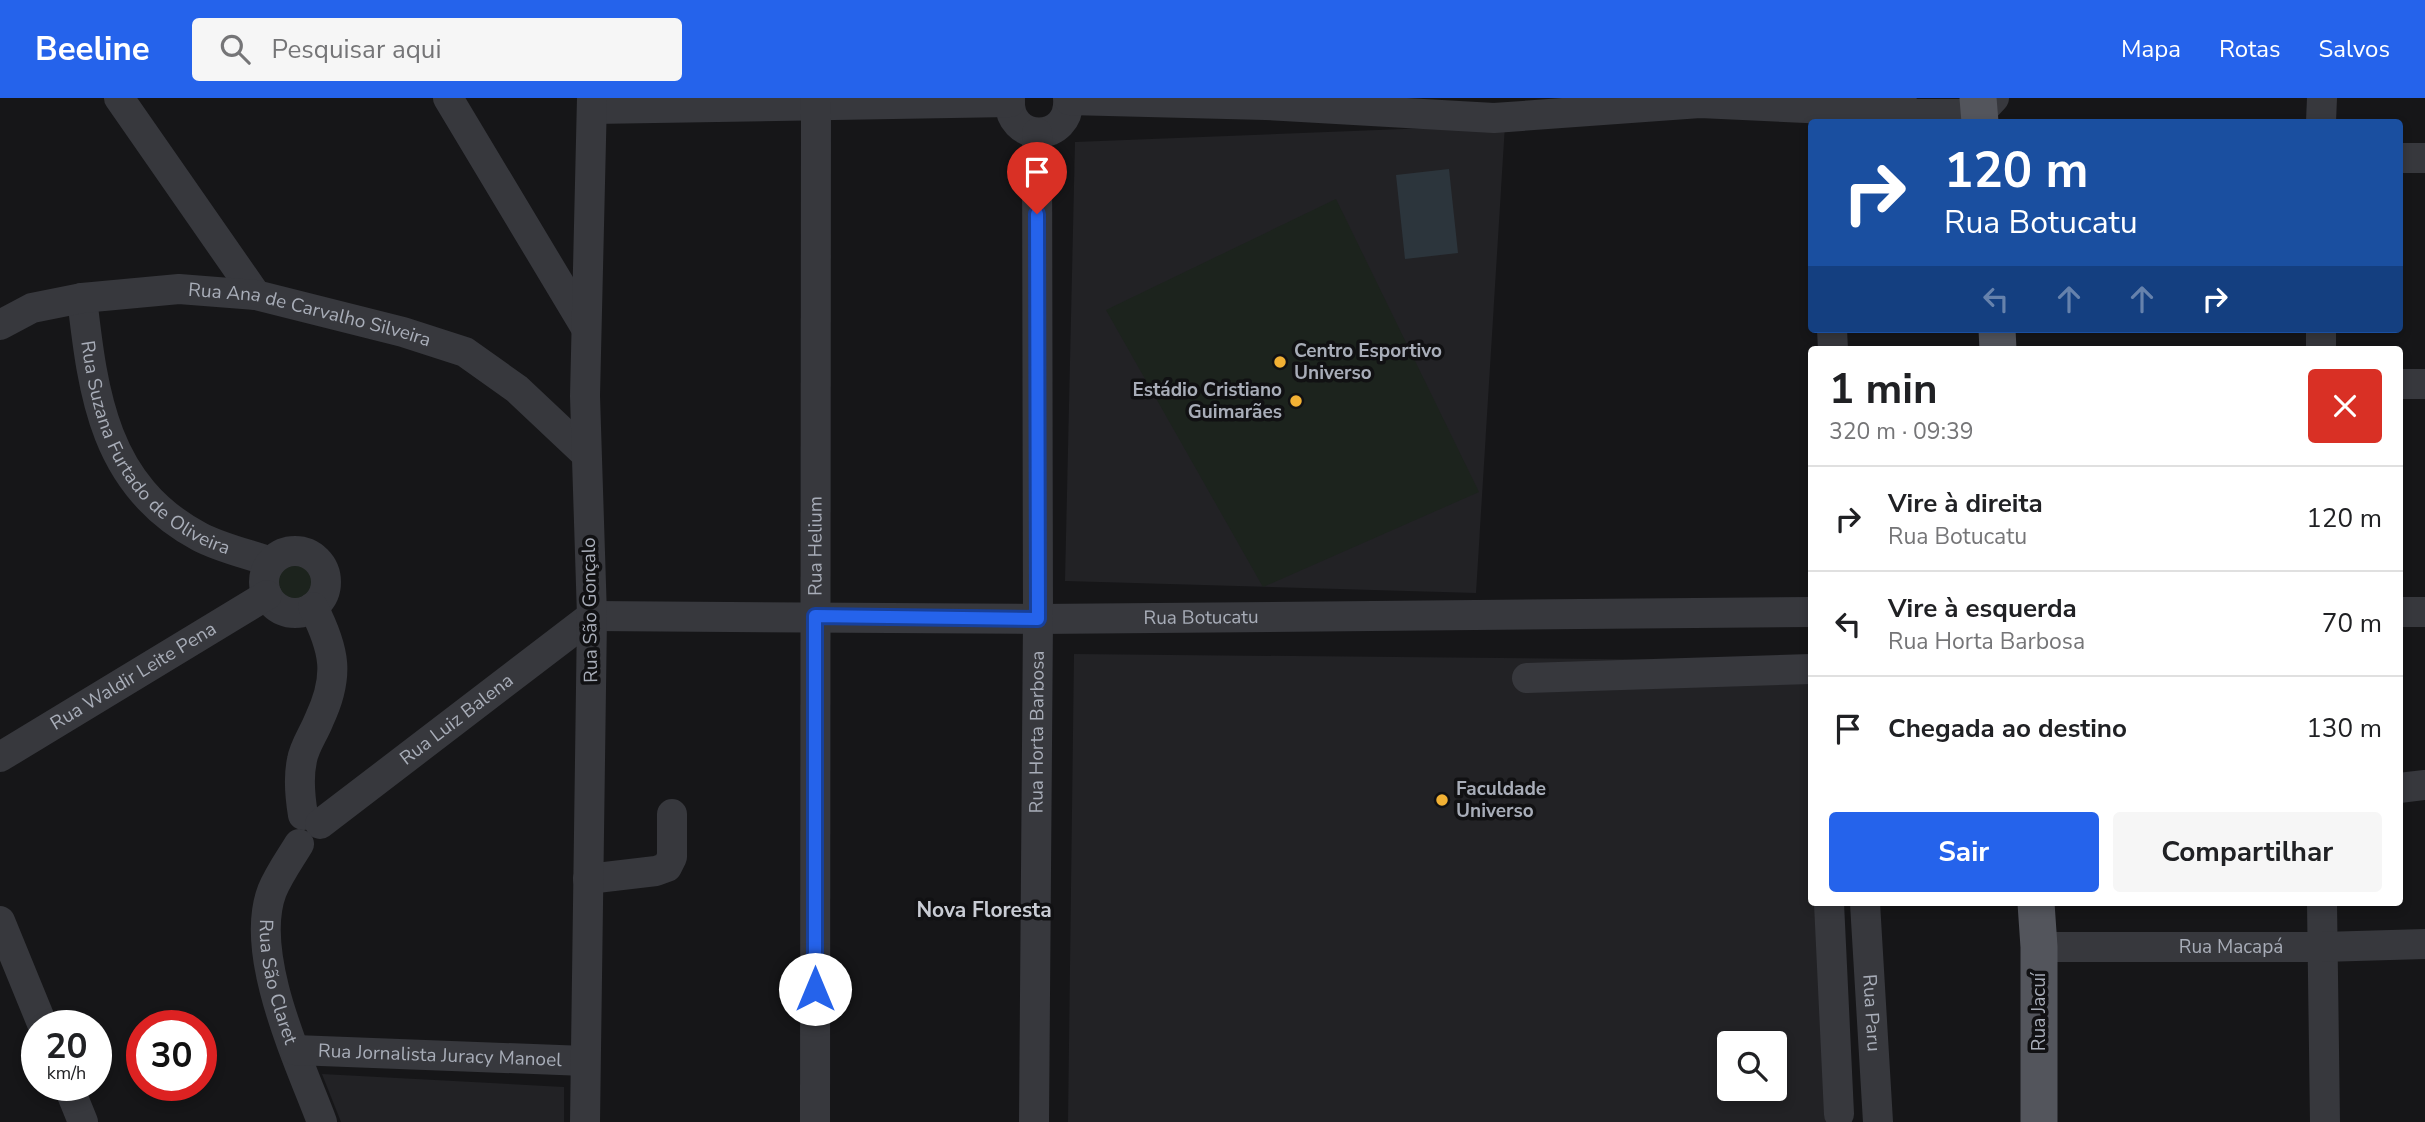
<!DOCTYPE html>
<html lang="pt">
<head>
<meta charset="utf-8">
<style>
	:root { --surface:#fff; --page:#f6f6f6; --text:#202124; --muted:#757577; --line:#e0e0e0; --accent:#2563eb }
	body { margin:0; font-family:"Nunito Sans",sans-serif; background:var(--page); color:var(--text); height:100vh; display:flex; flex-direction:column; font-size:26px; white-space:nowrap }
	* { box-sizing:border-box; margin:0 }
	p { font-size:23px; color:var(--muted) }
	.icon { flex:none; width:38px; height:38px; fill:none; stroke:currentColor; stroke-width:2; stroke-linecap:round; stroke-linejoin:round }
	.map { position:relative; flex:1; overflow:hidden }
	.details { position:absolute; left:1808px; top:248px; width:595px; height:560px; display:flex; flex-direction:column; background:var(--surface); border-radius:7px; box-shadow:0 4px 10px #0003 }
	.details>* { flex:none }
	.hud { position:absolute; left:1808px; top:21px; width:595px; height:214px; border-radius:7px; box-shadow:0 4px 10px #0003; background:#1a4fa0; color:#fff; overflow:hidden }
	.fabs { position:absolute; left:1717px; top:933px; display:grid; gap:14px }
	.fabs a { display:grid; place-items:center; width:70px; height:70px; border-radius:7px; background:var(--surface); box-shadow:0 4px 10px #0003; font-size:35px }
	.speed { position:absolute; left:21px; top:912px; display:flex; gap:14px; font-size:35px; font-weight:700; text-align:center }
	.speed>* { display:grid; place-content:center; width:91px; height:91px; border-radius:50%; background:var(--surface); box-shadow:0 4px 10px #0003; line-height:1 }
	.speed small { font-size:18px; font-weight:400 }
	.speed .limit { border:10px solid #d22; background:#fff; color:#111 }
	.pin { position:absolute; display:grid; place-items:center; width:60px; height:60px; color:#fff; margin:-72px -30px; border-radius:50% 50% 50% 0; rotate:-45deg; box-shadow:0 0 7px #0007 }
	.pin .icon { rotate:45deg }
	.me { position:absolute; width:77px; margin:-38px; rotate:0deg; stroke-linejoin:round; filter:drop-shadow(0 0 5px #0008) }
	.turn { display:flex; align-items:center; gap:24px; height:147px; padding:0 21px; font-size:32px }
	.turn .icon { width:91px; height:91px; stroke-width:2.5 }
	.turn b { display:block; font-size:49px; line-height:60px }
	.lanes { display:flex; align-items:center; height:66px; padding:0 21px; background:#0003; justify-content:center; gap:35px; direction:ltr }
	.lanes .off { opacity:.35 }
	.round { display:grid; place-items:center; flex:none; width:74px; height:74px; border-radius:7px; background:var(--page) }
	.summary { display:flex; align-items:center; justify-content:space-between; height:119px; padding:0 21px }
	h1 { font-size:42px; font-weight:700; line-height:52px }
	.action { display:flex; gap:14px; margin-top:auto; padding:14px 21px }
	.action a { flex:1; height:80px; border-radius:7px; background:var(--accent); color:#fff; font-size:28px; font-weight:700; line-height:80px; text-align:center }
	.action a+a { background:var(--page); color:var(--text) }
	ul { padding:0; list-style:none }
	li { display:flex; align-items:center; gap:21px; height:105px; padding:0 21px; border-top:2px solid var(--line) }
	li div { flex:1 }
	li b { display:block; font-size:26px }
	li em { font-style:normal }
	header { display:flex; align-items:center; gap:42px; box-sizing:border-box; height:98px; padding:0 35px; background:var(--accent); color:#fff }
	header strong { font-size:33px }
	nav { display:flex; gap:38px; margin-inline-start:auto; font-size:24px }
	.search { width:490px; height:63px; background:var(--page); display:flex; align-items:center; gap:18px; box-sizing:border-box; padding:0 24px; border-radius:7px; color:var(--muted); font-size:26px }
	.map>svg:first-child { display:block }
	.built { fill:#222225; fill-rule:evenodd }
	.green { fill:#1c231d }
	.water { fill:#2c353c }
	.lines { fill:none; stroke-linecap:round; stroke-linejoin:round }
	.minor { stroke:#37383d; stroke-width:30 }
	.major { stroke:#53555c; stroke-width:37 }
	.route-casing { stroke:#184099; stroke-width:18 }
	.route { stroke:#2563eb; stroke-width:12 }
	.poi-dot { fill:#f2b134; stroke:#111113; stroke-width:2.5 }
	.labels { text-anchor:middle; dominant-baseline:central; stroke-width:7; stroke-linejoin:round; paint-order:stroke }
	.street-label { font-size:19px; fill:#a8adb8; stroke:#111113 }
	.poi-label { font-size:19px; font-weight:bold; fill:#a8adb8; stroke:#111113; text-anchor:start }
	.neighbourhood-label { font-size:21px; font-weight:bold; fill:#c9ccd4; stroke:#111113 }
</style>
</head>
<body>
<header>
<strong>Beeline</strong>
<div class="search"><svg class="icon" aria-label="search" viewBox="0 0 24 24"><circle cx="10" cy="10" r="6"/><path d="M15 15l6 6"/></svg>Pesquisar aqui</div>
<nav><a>Mapa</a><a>Rotas</a><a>Salvos</a></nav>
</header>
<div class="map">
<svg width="2425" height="1024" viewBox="0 0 2425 1024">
	<rect width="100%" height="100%" fill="#161618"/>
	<!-- built -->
	<g class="built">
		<polygon points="1505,27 1476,495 1065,483 1075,44"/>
		<path d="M1074,556L1810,563L1811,805H1821L1831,1024H1068ZM1729,945H1774V990H1729Z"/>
		<polygon points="322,976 564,989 564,1024 341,1024"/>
	</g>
	<!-- green -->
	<g class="green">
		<polygon points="1336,101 1479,394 1263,489 1106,212"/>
		<circle cx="295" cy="484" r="23"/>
	</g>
	<!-- water -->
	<polygon class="water" points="1449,71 1458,155 1405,161 1396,77"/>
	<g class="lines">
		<!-- minor -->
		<g class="minor">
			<polyline points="119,0 256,197"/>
			<polyline points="448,0 586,230"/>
			<path d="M1010,0C1006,46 1072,46 1068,0"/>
			<polyline points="1069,2 1266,7 1494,20 1700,5 1916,15 1979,16 1994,0"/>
			<polyline points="593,11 1010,4"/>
			<polyline points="2321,24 2322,0"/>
			<polyline points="2399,60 2425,60"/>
			<path id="s1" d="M82,200C93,296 104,388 200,439C221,450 248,456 271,464"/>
			<path id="s2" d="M0,227L32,210L82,200L179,191L256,197L403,234L465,254L517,291L586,356"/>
			<polyline points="1832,231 1833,252"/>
			<polyline points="2321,231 2321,252"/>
			<polyline points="2399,286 2425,286"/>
			<circle cx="295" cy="484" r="31"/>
			<polyline points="2399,514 2425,514"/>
			<path id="s3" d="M592,518L1038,521L1811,514"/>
			<polyline points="1527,580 1811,571"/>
			<path id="s4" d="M0,659L267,497"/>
			<polyline points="2399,690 2425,687"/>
			<path d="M303,717C300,699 298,680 302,662C304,649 314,635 319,622C340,578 335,552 313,509"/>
			<path id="s5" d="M320,726L592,518"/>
			<path id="s6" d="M299,746C290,761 279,776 272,793C248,856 299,963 322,1024"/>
			<polyline points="588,781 656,773 667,769 672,759 672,716"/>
			<polyline points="1829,805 1839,1016"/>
			<path id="s7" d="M1865,805L1878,1024"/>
			<polyline points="2322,805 2325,1024"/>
			<polyline points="0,823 43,928"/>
			<path id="s8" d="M2039,849H2322L2425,846"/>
			<path id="s9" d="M295,952L585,963"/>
			<polyline points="68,987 83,1024"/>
			<polyline points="585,1024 592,518 585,298 592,0"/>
			<path id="s10" d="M815,1024L816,0"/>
			<path id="s11" d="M1034,1024L1038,521L1037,35"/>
		</g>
		<!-- major -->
		<g class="major">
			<polyline points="1978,0 1980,24"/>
			<polyline points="1997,231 1998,252"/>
			<polyline points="2036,805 2039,849 2039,1024"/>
		</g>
	</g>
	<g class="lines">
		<defs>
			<polyline id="route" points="815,891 815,518 1038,521 1037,116"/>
		</defs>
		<!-- route casing -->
		<use href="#route" class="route-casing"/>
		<!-- route -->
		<use href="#route" class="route"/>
	</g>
	<!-- markers -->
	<g class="poi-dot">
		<circle cx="1280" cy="264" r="7"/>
		<circle cx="1296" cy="303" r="7"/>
		<circle cx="1442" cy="702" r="7"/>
	</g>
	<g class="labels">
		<!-- street labels -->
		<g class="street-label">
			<text stroke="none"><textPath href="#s2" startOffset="318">Rua Ana de Carvalho Silveira</textPath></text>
			<text stroke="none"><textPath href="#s1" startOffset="177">Rua Suzana Furtado de Oliveira</textPath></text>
			<text stroke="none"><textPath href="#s10" startOffset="576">Rua Helium</textPath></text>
			<text transform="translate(590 512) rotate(-91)">Rua São Gonçalo</text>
			<text stroke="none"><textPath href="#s3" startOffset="609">Rua Botucatu</textPath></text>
			<text stroke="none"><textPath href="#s4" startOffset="156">Rua Waldir Leite Pena</textPath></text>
			<text stroke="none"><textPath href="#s5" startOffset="172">Rua Luiz Balena</textPath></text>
			<text stroke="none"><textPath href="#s11" startOffset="390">Rua Horta Barbosa</textPath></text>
			<text stroke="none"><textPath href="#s8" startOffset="192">Rua Macapá</textPath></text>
			<text stroke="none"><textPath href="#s6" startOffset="147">Rua São Claret</textPath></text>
			<text stroke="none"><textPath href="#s7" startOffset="110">Rua Paru</textPath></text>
			<text transform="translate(2039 914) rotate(-90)">Rua Jacuí</text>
			<text stroke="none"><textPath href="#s9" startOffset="145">Rua Jornalista Juracy Manoel</textPath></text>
		</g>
		<!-- poi labels -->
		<g class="poi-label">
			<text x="1294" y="253">Centro Esportivo<tspan x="1294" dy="22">Universo</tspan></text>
			<text x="1282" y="292" text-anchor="end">Estádio Cristiano<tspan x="1282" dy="22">Guimarães</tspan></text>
			<text x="1456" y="691">Faculdade<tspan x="1456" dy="22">Universo</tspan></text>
		</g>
		<!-- neighbourhood labels -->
		<g class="neighbourhood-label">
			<text x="984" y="812">Nova Floresta</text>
		</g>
	</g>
</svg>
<div class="fabs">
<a><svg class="icon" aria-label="search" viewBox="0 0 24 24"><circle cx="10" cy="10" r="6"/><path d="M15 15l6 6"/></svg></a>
</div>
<div class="speed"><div>20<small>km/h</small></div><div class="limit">30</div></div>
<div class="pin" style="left:1037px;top:116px;background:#d93025"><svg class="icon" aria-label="arrive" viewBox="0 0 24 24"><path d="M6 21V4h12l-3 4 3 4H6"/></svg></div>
<svg class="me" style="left:815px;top:891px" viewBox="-20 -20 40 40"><circle r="19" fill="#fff"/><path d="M0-13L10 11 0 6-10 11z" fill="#2563eb"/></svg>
<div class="hud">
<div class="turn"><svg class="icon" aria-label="right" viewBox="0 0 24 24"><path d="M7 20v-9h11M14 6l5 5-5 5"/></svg><div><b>120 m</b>Rua Botucatu</div></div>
<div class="lanes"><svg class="icon off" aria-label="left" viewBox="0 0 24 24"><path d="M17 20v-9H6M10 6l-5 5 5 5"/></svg><svg class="icon off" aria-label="ahead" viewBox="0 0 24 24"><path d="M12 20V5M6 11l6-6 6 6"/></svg><svg class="icon off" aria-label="ahead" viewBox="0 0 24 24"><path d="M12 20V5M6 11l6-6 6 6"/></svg><svg class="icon" aria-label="right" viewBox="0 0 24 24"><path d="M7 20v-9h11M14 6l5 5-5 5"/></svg></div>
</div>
<section class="details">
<div class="summary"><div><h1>1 min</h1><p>320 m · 09:39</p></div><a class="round" style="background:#d93025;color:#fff"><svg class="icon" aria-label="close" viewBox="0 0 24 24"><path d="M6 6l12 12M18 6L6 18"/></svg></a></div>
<ul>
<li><svg class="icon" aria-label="right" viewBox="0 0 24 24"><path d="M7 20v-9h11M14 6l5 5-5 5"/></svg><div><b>Vire à direita</b><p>Rua Botucatu</p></div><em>120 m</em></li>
<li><svg class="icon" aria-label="left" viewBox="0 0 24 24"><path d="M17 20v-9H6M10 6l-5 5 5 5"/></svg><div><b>Vire à esquerda</b><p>Rua Horta Barbosa</p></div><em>70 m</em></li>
<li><svg class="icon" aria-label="arrive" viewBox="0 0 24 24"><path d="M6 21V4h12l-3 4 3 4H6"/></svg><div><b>Chegada ao destino</b></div><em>130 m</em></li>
</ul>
<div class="action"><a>Sair</a><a>Compartilhar</a></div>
</section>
</div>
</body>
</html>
